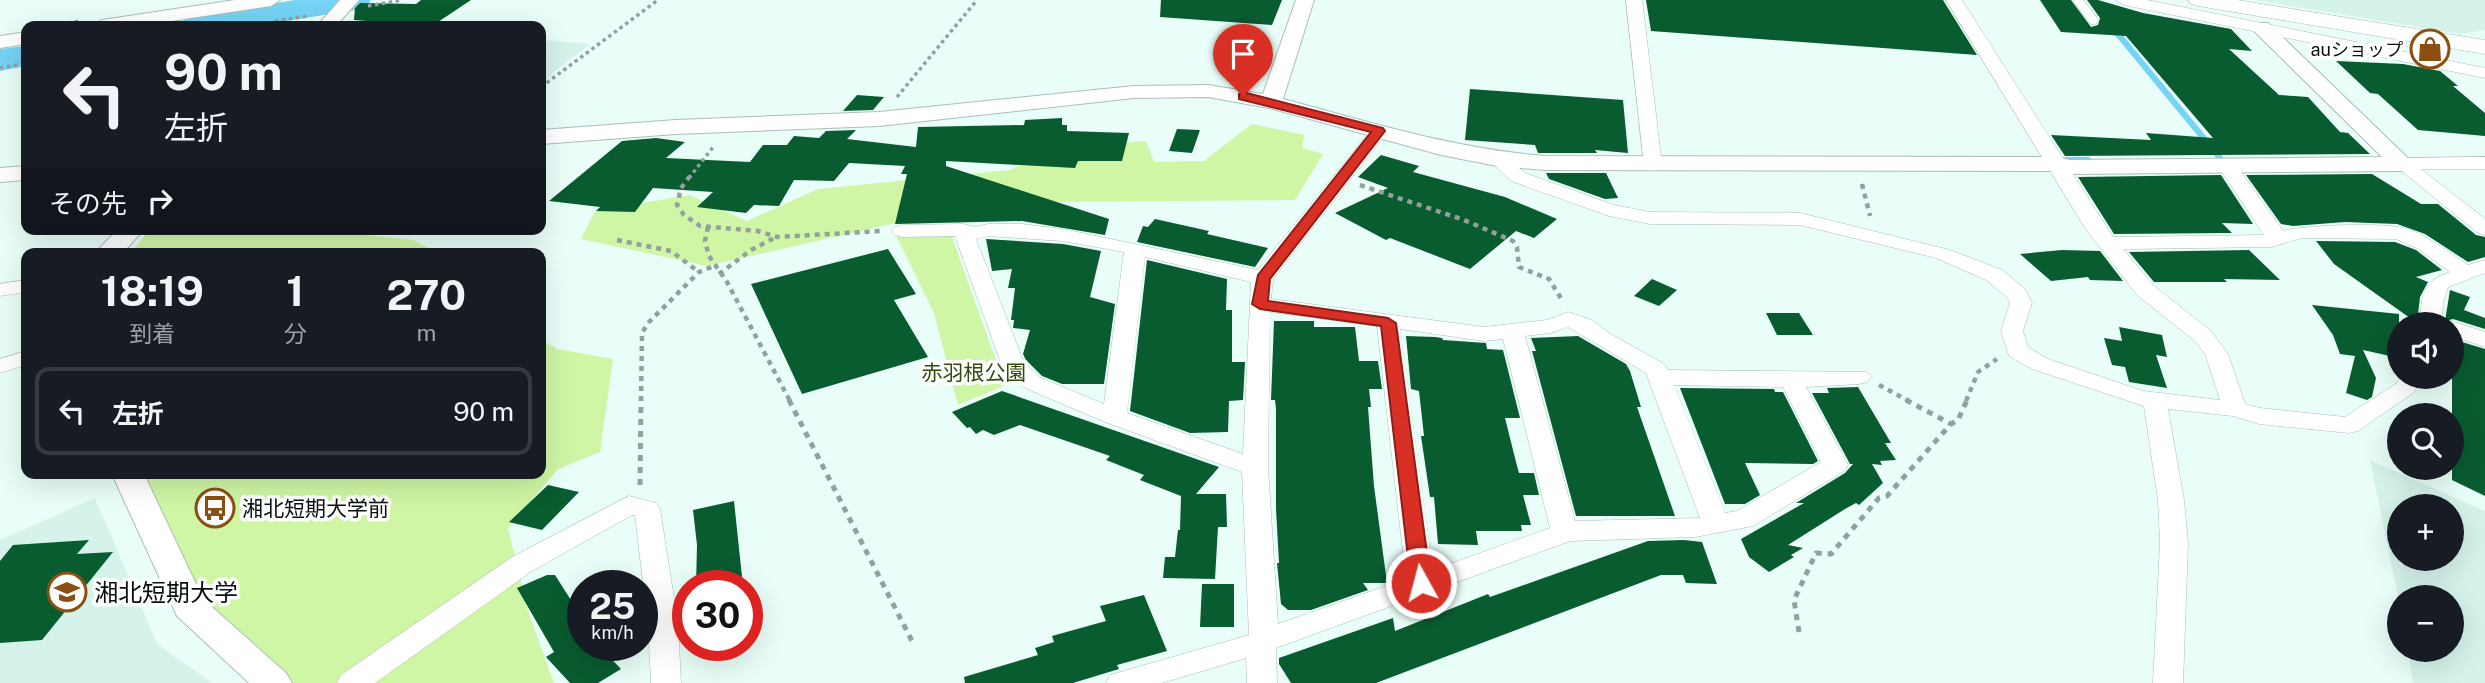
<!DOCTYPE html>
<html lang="ja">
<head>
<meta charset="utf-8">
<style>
	:root { --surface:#171b24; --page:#20242c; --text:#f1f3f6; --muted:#9ea1a6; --line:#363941 }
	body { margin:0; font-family:"Public Sans","Noto Sans JP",sans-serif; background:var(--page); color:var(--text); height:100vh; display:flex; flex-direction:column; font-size:26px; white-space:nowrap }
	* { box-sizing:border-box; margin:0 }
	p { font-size:23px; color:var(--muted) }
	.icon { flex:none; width:38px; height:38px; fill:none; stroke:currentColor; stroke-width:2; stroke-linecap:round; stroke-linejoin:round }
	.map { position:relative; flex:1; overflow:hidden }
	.drawer { position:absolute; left:21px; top:248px; width:525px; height:231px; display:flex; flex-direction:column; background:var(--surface); border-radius:14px; box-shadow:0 7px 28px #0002 }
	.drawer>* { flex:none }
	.hud { position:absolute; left:21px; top:21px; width:525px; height:214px; border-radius:14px; box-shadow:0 7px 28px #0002; background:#171b24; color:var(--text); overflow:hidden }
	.buttons { position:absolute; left:2387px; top:312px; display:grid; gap:14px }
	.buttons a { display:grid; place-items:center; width:77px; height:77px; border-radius:50%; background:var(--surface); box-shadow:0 7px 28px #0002; font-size:35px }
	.speed { position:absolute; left:567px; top:570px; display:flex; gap:14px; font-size:35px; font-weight:700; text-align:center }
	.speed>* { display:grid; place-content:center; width:91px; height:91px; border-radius:50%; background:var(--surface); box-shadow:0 7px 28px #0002; line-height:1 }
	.speed small { font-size:18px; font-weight:400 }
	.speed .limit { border:10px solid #d22; background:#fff; color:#111 }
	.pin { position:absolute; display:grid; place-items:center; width:60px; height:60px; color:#fff; margin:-72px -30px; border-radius:50% 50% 50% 0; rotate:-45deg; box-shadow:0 0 7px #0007 }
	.pin .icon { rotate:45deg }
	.me { position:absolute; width:77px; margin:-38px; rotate:353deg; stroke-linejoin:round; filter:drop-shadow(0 0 5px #0008) }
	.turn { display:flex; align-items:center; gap:24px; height:147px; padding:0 28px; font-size:32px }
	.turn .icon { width:91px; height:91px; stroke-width:2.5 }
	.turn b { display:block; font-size:49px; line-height:60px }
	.then { display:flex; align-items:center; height:66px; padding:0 28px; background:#0003; gap:14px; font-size:26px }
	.eta { display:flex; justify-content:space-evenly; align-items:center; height:119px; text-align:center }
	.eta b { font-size:42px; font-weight:700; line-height:49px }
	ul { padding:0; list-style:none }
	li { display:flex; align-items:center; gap:21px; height:88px; margin:0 14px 10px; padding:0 14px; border:4px solid var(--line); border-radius:14px }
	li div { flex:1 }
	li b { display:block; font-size:26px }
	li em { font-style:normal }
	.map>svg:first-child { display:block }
	.built { fill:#d5f3eb; fill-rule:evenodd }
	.green { fill:#cef6a5 }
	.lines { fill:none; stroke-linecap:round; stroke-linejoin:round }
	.stream { stroke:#75d3f6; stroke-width:6 }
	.river { fill:#75d3f6; fill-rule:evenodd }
	.building { fill:#095b30 }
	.service-casing { stroke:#aabeb8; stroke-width:10 }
	.minor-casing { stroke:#aabeb8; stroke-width:1 }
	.tertiary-casing { stroke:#aabeb8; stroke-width:2 }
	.secondary-casing { stroke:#aabeb8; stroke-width:1 }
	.path-far2 { stroke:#91a19d; stroke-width:3.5; stroke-dasharray:3.5 3.5; stroke-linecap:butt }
	.path-far1 { stroke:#91a19d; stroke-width:4.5; stroke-dasharray:5 5; stroke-linecap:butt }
	.path { stroke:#91a19d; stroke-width:5; stroke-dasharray:6 6; stroke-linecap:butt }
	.service { stroke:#fff; stroke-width:9 }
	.minor { fill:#fff; fill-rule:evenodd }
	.tertiary { fill:#fff; fill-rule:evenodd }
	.secondary { fill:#fff; fill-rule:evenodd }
	.route { fill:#d93025; stroke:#8d1f18; stroke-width:2 }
	.labels { text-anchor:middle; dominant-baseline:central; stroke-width:7; stroke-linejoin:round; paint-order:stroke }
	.far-poi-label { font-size:18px; fill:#08100e; stroke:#fff; text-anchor:end }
	.park-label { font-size:21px; fill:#324c0a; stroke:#fff }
	.poi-label { font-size:21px; fill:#08100e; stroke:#fff; text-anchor:start }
	.near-poi-label { font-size:24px; fill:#08100e; stroke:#fff; text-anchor:start }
</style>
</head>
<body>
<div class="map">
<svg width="2485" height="683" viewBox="0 0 2485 683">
	<rect width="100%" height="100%" fill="#e9fef8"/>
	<!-- built -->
	<g class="built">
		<polygon points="2255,0 2485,0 2485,30 2460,34"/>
		<polygon points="541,40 590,44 541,82"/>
		<path d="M2370,460L2485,511V683H2413L2408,649H2452V597H2399V602ZM2399,506H2452V558H2399Z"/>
		<polygon points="95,498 157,644 212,683 0,683 0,540"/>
	</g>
	<!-- green -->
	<g class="green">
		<polygon points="1252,124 1304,135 1302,148 1323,154 1295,200 909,203 896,223 707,266 581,239 595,211 689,195 747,221 818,189 1010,170 1053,148 1146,141 1154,162 1204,161"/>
		<polygon points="150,229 337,229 337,232 413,240 441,254 130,254"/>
		<polygon points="943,234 952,237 995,358 1013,382 958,405 934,313 896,235"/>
		<polygon points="541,340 558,349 613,359 600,452 558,469 508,528 528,611 554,683 293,683 197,596 134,474 541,474"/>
	</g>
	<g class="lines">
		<!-- stream -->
		<g class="stream">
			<polyline points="2113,28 2220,158"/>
			<polyline points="2067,160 2088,160"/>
		</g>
		<!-- river -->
		<g class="river">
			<polygon points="295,0 371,0 366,7 355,10 255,26 179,26 184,19 196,16"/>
			<polygon points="26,46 26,66 0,71 0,49"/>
		</g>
	</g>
	<!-- building -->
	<g class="building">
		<polygon points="421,0 471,0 432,26 354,20 355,8 360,3 416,4"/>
		<polygon points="1161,0 1282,0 1272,25 1160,17"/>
		<polygon points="1646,0 1943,0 1977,55 1651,31"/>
		<polygon points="2040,0 2071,0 2091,27 2098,25 2100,18 2087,0 2098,0 2143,13 2231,29 2252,51 2229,49 2279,95 2308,97 2340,132 2348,133 2370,154 2065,156 2051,135 2151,140 2146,133 2213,138 2126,36 2061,32"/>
		<polygon points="2336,61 2403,64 2440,71 2458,86 2453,86 2485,113 2485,136 2418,130 2378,94 2370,93"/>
		<polygon points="1470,89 1623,100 1628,153 1595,150 1597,153 1538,153 1535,145 1465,140"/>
		<polygon points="857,95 884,97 873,110 843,111"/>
		<polygon points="1062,118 1062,125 1067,125 1067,131 1129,133 1122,161 1078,161 1075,168 946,161 946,166 1109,219 1105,235 1022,221 895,224 907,174 901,174 905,166 849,163 834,181 794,180 779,206 754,205 746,213 697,207 713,192 653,188 635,212 596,211 600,207 549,201 622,141 656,138 685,142 666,158 750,162 763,145 787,145 794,136 819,138 826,131 856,130 847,139 916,147 918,127 1024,125 1025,120"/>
		<polygon points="1177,129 1200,130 1192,153 1169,151"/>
		<polygon points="1381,155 1419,166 1413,172 1505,197 1557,219 1534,238 1516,231 1470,269 1390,238 1386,240 1335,213 1388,188 1358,177"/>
		<polygon points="1546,173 1606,173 1618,198 1605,199 1549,179"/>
		<polygon points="2372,174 2421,204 2438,204 2476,235 2485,237 2485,257 2468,262 2425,234 2397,224 2345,222 2293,226 2281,224 2246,175"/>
		<polygon points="2221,175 2253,224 2222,223 2232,233 2114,234 2078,177"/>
		<polygon points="1155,219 1209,231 1207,234 1268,248 1255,267 1137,242 1143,226 1148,227"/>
		<polygon points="986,239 1063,244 1101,251 1090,297 1115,304 1104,384 1062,384 1042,376 1026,360 1023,354 1030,330 1013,328 1014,320 1011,320 1015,288 1008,288 1012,269 992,271"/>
		<polygon points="2316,241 2395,242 2416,250 2442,270 2416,277 2428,282 2420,297 2417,323 2334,264"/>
		<polygon points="888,249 916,294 894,300 928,357 802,394 751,284"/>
		<polygon points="2062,250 2100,251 2123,281 2090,280 2088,277 2051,281 2020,254"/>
		<polygon points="2249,250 2280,280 2224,279 2227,282 2154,282 2129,252"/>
		<polygon points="1147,260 1227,279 1226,310 1232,310 1232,362 1245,362 1243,400 1229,401 1228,432 1190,433 1130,411"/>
		<polygon points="1652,279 1677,290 1659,306 1634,296"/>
		<polygon points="2450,290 2470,297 2464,310 2485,318 2485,329 2453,319 2445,321"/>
		<polygon points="2312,305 2399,314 2399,358 2363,350 2376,378 2372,397 2367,400 2346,393 2355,356 2340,354 2333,335"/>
		<polygon points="1766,313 1799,313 1813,335 1777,335"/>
		<polygon points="1274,321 1314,321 1314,327 1355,327 1359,361 1378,361 1382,389 1369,389 1371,407 1368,407 1374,486 1387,583 1363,583 1368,590 1311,610 1288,610 1281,604 1277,563 1279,563 1276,509 1276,409 1275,400 1271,400"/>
		<polygon points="2119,327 2162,335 2167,357 2156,355 2167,388 2129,382 2125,367 2112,365 2104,338 2122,341"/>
		<polygon points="1406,336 1435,337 1442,338 1443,340 1486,343 1487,349 1503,350 1520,418 1505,418 1516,462 1519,473 1534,473 1539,495 1523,495 1531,525 1521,525 1522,531 1476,531 1478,545 1438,544 1434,497 1430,497 1421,436 1424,436 1419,391 1411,389"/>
		<polygon points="1578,336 1626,364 1630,371 1641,407 1637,407 1675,516 1576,516 1532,351 1536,351 1531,338"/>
		<polygon points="2452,339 2485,349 2485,496 2452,480"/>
		<polygon points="1858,387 1891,443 1885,443 1896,460 1880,461 1882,465 1872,464 1883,483 1859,505 1856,503 1845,509 1788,545 1803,548 1791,555 1794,557 1769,572 1749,557 1741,539 1804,503 1796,503 1845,473 1853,464 1850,464 1812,393 1829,393 1827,388"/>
		<polygon points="1680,388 1774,389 1775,392 1783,392 1818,461 1813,464 1745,463 1760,495 1745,504 1725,504"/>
		<polygon points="1002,391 1219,467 1196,494 1226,494 1227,527 1218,527 1215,579 1163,578 1165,557 1175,557 1178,530 1180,530 1181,496 1140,480 1144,475 1106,460 1110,456 1020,425 994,435 983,430 976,434 970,427 967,428 952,412"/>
		<polygon points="548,485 579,492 542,530 509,522"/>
		<polygon points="734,501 743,586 696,586 697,545 693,510"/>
		<polygon points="89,540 77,554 113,552 42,640 0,643 0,561 13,545"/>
		<polygon points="1684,540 1702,542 1717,584 1686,583 1683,575 1661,575 1376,683 1291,683 1279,664 1279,658 1393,618 1395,631 1488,594 1490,597 1648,541"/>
		<polygon points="547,575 555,575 583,619 583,646 599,646 621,669 598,683 570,683 546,657 554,652 517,588"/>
		<polygon points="1202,584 1234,584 1234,627 1200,627"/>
		<polygon points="1144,595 1167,651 1117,665 1119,669 1073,683 965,683 964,677 1038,655 1035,648 1054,642 1052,636 1106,621 1100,606"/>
	</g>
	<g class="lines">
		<defs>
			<polyline id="service" points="2078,0 2093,20"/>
			<g id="minor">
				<polygon points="1626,0 1642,0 1662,165 1653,171 1644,165"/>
				<path d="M1946,0H1962L2113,237L2264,235L2218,166L2227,160L2234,162L2283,231C2303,225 2388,222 2407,229C2430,237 2448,252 2468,265L2485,260V273L2448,287L2443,303L2442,324H2420C2422,294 2421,282 2450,272L2417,248L2396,239L2302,238L2271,247L2123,249L2153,285L2211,331L2228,354L2245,404L2260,408L2345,417L2397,383L2401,376H2425L2413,393L2358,431L2349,433L2259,424L2233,416L2168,409L2184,500L2188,543L2183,683H2153L2160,543L2158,500L2144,406L2032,369L2009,356L2001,331L2010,303L2007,297L1986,280L1936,258L1800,225L1650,224L1609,216L1511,181L1488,159L1497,153L1504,155L1525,173L1614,205L1650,212L1800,213L1950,250L2002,270L2025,289L2032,303L2023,331L2028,347L2048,359L2143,391L2220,400L2205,354L2195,341L2137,295L2085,228Z"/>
				<polygon points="2116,0 2147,0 2485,68 2485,78 2124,5"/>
				<path d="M1379,126L1388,131L1273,279L1271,299L1484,327L1547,320L1568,312L1592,320L1609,333L1664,364L1668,370L1867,372L1871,377L1867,382L1859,384L1806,387L1848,465L1844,471L1753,526L1695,537L1570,541L1276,648L1277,683H1247L1246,658L1162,683H1106L1110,675L1249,635L1242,472L1105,422L1025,388L1002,366L955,236L902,237L895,235L892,231L895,227L902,225L963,224L976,227L988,224H1022L1063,229L1258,270L1373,127ZM988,236L1063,241L1124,252L1104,404L1041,378L1024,363L976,239ZM1145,257L1251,282L1243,454L1127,413ZM1270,312L1377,326L1406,579L1278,624L1268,467ZM1568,327L1646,373L1700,518L1575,521L1525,336L1551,333ZM1400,329L1484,341L1503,339L1550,528L1433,570ZM1674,385L1783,387L1821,462L1737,511L1725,513Z"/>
				<polygon points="2485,157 2485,169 2421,169 2485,219 2485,235 2478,233 2393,164 2402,158"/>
				<polygon points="26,280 26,292 0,296 0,284"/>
				<polygon points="2452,321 2485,332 2485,347 2452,336 2452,324 2444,324"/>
				<polygon points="26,351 26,365 0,373 0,359"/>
				<polygon points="629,496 656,503 660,509 678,624 681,683 651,683 648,624 635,515 632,515 532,571 375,683 337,683 341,675 512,557"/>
			</g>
			<g id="tertiary">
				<polygon points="235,0 280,0 271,6 138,26 92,26 102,20"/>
				<polygon points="340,0 359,0 336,26 317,26"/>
				<path d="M1296,0H1314L1283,99C1370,122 1455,149 1545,156L2056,157L2070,160L2382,157L2254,31L2251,27L2254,23H2268L2414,164L2410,169L2402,171L2070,174L2056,171L1545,170L1497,166L1441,155L1269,108L1208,97L1134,98L879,126L676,134L541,144V130L676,120L879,112L1134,86L1208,85L1263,94Z"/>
				<polygon points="26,32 26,44 0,48 0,36"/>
				<polygon points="26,166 26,180 0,182 0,168"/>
				<polygon points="118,229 144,229 122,254 94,254"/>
				<polygon points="112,474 144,474 203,599 286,673 292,683 249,683 177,616"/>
			</g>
			<polygon id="secondary" points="2188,0 2237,0 2485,40 2485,54 2198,6 2191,4"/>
		</defs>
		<!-- service casing -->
		<use href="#service" class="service-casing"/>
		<!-- minor casing -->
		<use href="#minor" class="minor-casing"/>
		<!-- tertiary casing -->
		<use href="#tertiary" class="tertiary-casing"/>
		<!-- secondary casing -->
		<use href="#secondary" class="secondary-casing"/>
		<!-- path-far2 -->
		<g class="path-far2">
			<polyline points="368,6 402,0"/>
			<polyline points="275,21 308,16"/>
			<polyline points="47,26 81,21"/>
			<polyline points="0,68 26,63"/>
			<polyline points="541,87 658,0"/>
			<polyline points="897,97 977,0"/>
			<polyline points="689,178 714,146"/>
		</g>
		<!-- path-far1 -->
		<g class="path-far1">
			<polyline points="690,176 681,188 677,205 684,215 700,226 758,231 777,237 881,231"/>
			<polyline points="1862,184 1870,216"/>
			<polyline points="1360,185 1464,220 1513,241 1517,247 1519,267 1549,279 1562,300"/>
			<polyline points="708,227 705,241 709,256 727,282 790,401"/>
			<polyline points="617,240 671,251 699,272"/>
			<polyline points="719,274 751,250 776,237"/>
			<polyline points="1879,385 1909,401"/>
			<polyline points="641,401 642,333 648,323 699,272 714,266"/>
			<polyline points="1966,401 1978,372 1997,359"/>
		</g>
		<!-- path -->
		<g class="path">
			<polyline points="789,400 913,643"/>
			<polyline points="1906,400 1951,424"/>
			<polyline points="640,485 641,400"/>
			<polyline points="1799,632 1794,600 1816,553 1831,554 1879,498 1887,496 1951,424 1958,420 1967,400"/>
		</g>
		<!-- service -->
		<use href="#service" class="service"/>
		<!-- minor -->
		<use href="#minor" class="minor"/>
		<!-- tertiary -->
		<use href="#tertiary" class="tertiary"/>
		<!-- secondary -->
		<use href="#secondary" class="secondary"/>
	</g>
	<!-- route -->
	<polygon class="route" points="1243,92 1383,128 1385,131 1270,279 1268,301 1388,318 1396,323 1431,583 1428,588 1421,590 1414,588 1411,583 1381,326 1260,309 1252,304 1258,275 1371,132 1239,99 1239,94"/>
	<!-- icons -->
	<defs>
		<symbol id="shop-ring" viewBox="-11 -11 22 22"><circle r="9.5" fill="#fff" stroke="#8c4f12" stroke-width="1.5"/><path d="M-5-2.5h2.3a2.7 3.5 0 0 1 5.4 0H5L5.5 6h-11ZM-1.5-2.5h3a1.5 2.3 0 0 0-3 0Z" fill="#8c4f12"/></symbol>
		<symbol id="bus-ring" viewBox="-11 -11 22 22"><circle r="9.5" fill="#fff" stroke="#8c4f12" stroke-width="1.5"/><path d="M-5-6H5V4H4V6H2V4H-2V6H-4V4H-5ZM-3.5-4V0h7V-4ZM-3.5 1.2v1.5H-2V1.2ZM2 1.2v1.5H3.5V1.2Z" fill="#8c4f12"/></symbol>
		<symbol id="university-ring" viewBox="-11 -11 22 22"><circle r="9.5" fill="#fff" stroke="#8c4f12" stroke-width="1.5"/><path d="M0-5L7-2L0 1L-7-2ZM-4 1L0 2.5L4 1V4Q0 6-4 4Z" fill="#8c4f12"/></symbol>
	</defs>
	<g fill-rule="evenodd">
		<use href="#shop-ring" x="2408" y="27" width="44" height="44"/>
		<use href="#bus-ring" x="193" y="486" width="44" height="44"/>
		<use href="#university-ring" x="45" y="570" width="44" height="44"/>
	</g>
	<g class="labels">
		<!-- far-poi labels -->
		<g class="far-poi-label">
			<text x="2403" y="49">auショップ</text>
		</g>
		<!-- park labels -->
		<g class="park-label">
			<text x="974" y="372">赤羽根公園</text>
		</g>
		<!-- poi labels -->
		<g class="poi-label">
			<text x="242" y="508">湘北短期大学前</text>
		</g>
		<!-- near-poi labels -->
		<g class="near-poi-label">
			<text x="94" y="592">湘北短期大学</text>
		</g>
	</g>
</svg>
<div class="buttons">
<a><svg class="icon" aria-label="sound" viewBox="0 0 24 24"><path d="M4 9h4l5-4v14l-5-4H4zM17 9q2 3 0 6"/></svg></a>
<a><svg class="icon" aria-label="search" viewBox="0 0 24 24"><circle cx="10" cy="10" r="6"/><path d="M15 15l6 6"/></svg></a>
<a>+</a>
<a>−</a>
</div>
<div class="speed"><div>25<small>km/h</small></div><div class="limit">30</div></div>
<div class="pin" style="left:1243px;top:96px;background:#d93025"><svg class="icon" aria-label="arrive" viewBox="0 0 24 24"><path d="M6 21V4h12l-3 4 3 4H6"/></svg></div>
<svg class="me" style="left:1421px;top:583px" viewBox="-20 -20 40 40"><circle r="17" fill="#d93025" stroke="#fff" stroke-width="3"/><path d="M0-11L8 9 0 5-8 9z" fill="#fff"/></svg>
<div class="hud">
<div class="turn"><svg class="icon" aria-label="left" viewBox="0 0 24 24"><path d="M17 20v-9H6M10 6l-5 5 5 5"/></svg><div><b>90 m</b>左折</div></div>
<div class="then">その先<svg class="icon" aria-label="right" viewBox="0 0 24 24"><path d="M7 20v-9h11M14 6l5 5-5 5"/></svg></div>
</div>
<section class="drawer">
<div class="eta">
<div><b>18:19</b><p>到着</p></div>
<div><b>1</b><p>分</p></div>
<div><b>270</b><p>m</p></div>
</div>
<ul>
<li><svg class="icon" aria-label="left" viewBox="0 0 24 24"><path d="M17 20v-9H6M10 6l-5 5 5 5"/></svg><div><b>左折</b></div><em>90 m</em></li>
</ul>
</section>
</div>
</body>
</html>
